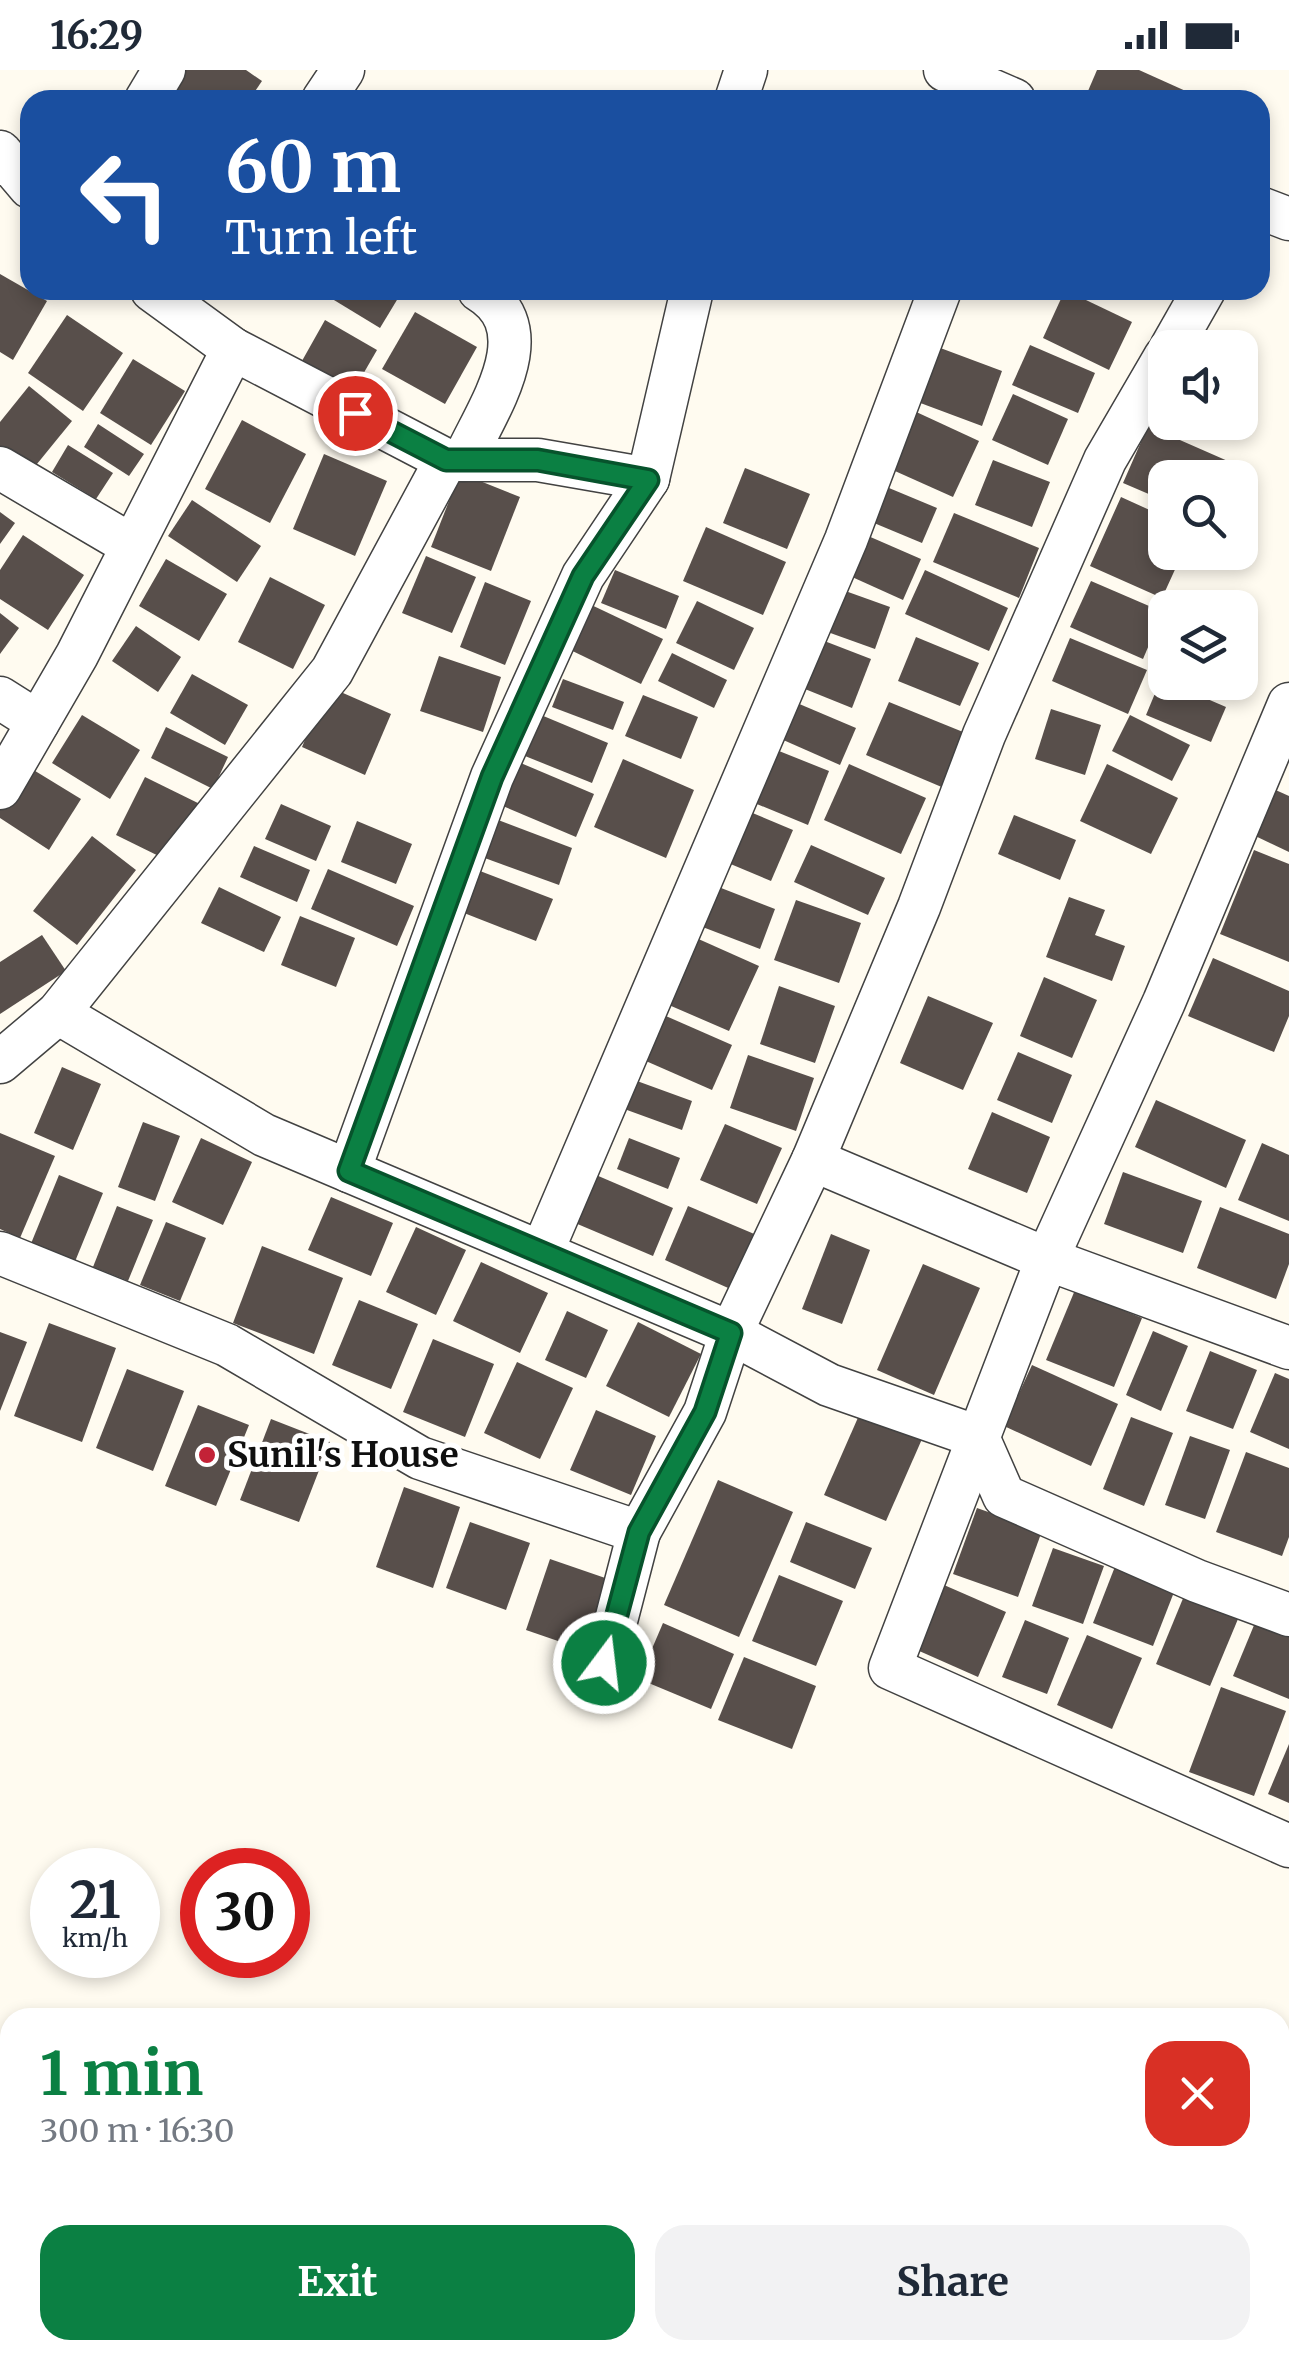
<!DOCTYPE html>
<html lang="en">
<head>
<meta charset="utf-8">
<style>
	:root { --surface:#fff; --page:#f2f2f3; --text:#1f2937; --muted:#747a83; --accent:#0b8043 }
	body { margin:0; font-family:Merriweather,serif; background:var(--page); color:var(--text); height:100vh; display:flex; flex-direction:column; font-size:38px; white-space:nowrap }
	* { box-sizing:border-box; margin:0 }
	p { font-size:32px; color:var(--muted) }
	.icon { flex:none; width:55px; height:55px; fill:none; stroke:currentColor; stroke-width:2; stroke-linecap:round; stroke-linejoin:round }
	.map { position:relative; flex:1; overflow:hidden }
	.sheet { position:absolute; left:0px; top:1938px; width:1290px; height:352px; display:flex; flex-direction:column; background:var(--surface); border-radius:30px 30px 0 0; box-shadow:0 5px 15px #0003 }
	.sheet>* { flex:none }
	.hud { position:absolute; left:20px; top:20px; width:1250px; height:210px; border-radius:30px; box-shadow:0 5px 15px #0003; background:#1a4fa0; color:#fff; overflow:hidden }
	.fabs { position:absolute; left:1148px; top:260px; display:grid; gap:20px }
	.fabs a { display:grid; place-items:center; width:110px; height:110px; border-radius:20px; background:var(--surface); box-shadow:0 5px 15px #0003; font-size:50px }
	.speed { position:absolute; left:30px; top:1778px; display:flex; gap:20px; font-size:50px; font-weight:700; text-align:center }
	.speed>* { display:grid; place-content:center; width:130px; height:130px; border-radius:50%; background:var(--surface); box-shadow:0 5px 15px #0003; line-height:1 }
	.speed small { font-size:25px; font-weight:400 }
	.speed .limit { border:15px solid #d22; background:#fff; color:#111 }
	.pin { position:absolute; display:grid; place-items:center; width:85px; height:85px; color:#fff; margin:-42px; border:5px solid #fff; border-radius:50%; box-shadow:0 2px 10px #0007 }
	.me { position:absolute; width:110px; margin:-55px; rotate:15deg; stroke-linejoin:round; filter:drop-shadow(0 0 8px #0008) }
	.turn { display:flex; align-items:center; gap:35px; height:210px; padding:0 40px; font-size:45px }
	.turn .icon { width:130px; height:130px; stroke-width:2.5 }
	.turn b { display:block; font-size:70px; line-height:85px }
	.round { display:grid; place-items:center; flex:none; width:105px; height:105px; border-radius:30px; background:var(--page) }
	.summary { display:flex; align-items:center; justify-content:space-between; height:170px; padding:0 40px }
	h1 { font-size:60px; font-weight:700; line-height:75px; color:var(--accent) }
	.action { display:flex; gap:20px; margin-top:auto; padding:20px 40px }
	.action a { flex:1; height:115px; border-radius:30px; background:var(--accent); color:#fff; font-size:40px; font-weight:700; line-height:115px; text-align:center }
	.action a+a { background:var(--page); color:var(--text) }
	.status { display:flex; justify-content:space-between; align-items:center; height:70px; padding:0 50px; background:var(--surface); direction:ltr }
	.status svg { height:28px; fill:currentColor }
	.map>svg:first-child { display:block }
	.building { fill:#584f4b }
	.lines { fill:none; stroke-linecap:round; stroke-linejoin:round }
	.street-casing { stroke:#424242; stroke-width:45 }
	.primary-casing { stroke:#202020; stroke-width:58 }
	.street { stroke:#fff; stroke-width:42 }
	.primary { stroke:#fcca64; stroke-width:55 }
	.route-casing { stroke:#07532c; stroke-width:25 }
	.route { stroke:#0b8043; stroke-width:18 }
	.poi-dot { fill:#c32237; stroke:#fff; stroke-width:4 }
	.labels { text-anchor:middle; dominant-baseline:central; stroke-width:10; stroke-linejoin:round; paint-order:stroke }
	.poi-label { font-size:35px; font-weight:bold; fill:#0f0f0f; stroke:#fff; text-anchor:start }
</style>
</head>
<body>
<div class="status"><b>16:29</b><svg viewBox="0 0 49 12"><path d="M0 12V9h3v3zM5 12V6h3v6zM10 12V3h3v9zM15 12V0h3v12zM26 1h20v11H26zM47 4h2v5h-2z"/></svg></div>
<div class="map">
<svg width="1289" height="2288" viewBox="0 0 1289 2288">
	<rect width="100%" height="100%" fill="#fffbf0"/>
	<!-- building -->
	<g class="building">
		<polygon points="158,0 246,0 262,11 249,30 184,30 152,8"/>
		<polygon points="1097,0 1139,0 1199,27 1088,30 1085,28"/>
		<polygon points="0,204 47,231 13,290 0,282"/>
		<polygon points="334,220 403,220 380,258 329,227"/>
		<polygon points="1065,220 1132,252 1109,300 1043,268"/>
		<polygon points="415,242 477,277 445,334 382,299"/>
		<polygon points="67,245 123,283 83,341 28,303"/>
		<polygon points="325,250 377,280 340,344 289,314"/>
		<polygon points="1030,275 1095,303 1078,343 1012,315"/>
		<polygon points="935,276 1002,301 982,356 915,331"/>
		<polygon points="133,289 185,321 151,375 100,343"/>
		<polygon points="29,316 72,351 28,405 0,382 0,352"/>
		<polygon points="1013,324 1068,349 1048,395 992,370"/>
		<polygon points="912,340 979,371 953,427 886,397"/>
		<polygon points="242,350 306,384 270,453 205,419"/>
		<polygon points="98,354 144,384 129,406 84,377"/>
		<polygon points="1148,356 1230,392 1223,408 1165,408 1165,431 1123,413"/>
		<polygon points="68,375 113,403 96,429 52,402"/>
		<polygon points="324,384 387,411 355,486 293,459"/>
		<polygon points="993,390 1050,412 1032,457 975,435"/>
		<polygon points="745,398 810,424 787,479 723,453"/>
		<polygon points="460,403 520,427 491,501 431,477"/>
		<polygon points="889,418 937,438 922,473 874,453"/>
		<polygon points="1121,427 1165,447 1165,482 1183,482 1162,528 1090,496"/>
		<polygon points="192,430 261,476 237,512 168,466"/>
		<polygon points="0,442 15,453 0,474"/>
		<polygon points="954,443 1039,478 1019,528 933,492"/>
		<polygon points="706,457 786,492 763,545 683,511"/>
		<polygon points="859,462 921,489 903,530 841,502"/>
		<polygon points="23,465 84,505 48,560 0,529 0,500"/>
		<polygon points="426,486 476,507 452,563 402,543"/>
		<polygon points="166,489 227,524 199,571 139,536"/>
		<polygon points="615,500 679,526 666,559 601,533"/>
		<polygon points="925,500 1008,538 989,581 905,544"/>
		<polygon points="270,507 325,535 293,599 238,572"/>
		<polygon points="1091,511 1163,542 1143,589 1070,557"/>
		<polygon points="485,512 531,531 505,595 460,577"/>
		<polygon points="837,518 890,537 875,579 822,560"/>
		<polygon points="583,531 663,569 641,614 560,575"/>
		<polygon points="697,531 754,558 734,600 676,573"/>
		<polygon points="0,543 19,558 0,584"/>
		<polygon points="136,556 181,587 158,622 112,591"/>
		<polygon points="814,567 871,589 852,638 795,615"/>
		<polygon points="916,567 979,593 960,636 898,611"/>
		<polygon points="1070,568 1147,600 1128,644 1052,611"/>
		<polygon points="672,583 727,610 714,638 658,611"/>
		<polygon points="439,586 501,607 483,662 420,641"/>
		<polygon points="192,604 248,635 225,675 170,643"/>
		<polygon points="563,609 624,632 613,660 552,637"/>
		<polygon points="1161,609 1226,637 1211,672 1146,645"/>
		<polygon points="327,616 391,644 365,705 302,677"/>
		<polygon points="643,625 698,647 681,689 625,666"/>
		<polygon points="889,632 968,664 944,718 866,685"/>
		<polygon points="797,633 856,658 840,695 781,669"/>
		<polygon points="1051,639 1101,655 1085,705 1035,689"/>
		<polygon points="82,645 140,680 110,729 52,693"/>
		<polygon points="541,645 608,673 592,713 525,686"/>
		<polygon points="1130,645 1190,675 1172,711 1112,681"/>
		<polygon points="166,657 228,687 213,719 151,688"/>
		<polygon points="774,679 829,701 808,755 752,732"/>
		<polygon points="623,689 694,720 666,788 594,757"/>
		<polygon points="516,691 594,724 576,767 498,734"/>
		<polygon points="849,694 926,728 901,784 824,750"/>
		<polygon points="1107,694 1178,728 1151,784 1080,751"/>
		<polygon points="27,696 81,729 49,780 0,748 0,739"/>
		<polygon points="145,707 206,737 177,795 116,765"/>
		<polygon points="1269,717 1289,726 1289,782 1247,762"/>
		<polygon points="281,734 331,756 316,791 265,769"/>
		<polygon points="743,739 793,760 771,811 721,790"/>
		<polygon points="485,745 572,778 559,815 471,783"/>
		<polygon points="1014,745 1076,770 1060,810 998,784"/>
		<polygon points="357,751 412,774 396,814 341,792"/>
		<polygon points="92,766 136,800 77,875 33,841"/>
		<polygon points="811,775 885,808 868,845 794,812"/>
		<polygon points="254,776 310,800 297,832 240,807"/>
		<polygon points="1254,780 1289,794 1289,892 1220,864"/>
		<polygon points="328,799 414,836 397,876 311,839"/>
		<polygon points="480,801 553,829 536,871 464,843"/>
		<polygon points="716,816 775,839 760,879 700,856"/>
		<polygon points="219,817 281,847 264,882 201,853"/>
		<polygon points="1069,827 1105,840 1095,865 1125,876 1112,911 1046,887"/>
		<polygon points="796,830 861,853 839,913 774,890"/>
		<polygon points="300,846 355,868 336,917 281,895"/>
		<polygon points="685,863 759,896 729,961 655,929"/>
		<polygon points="42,865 66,901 0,944 0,892"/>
		<polygon points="1213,888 1289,921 1289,946 1274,982 1188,946"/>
		<polygon points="1044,907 1097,930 1072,988 1020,966"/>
		<polygon points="779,916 835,936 815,993 760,974"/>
		<polygon points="928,926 993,953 963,1020 900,993"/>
		<polygon points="659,943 732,975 712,1020 639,988"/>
		<polygon points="1018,982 1072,1005 1052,1053 997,1030"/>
		<polygon points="748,985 814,1008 796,1061 730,1038"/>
		<polygon points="62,997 101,1014 73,1080 34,1063"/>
		<polygon points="626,1007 692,1031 682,1060 616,1036"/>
		<polygon points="1156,1030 1246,1070 1226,1118 1135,1077"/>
		<polygon points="992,1042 1050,1067 1027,1123 968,1099"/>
		<polygon points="143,1052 180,1066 155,1131 118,1117"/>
		<polygon points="725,1054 782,1078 757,1134 700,1110"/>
		<polygon points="0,1063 55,1086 20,1168 0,1159"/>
		<polygon points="201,1068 252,1092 223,1155 172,1132"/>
		<polygon points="629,1068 680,1088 668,1119 617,1099"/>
		<polygon points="1262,1073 1289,1085 1289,1151 1238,1130"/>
		<polygon points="589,1102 673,1138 653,1186 568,1150"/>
		<polygon points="1123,1102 1202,1131 1183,1183 1104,1154"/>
		<polygon points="59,1105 103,1123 74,1194 30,1176"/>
		<polygon points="331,1127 393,1153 371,1206 308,1180"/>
		<polygon points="117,1136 153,1150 128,1211 93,1197"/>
		<polygon points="688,1136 759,1166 735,1221 665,1190"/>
		<polygon points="1220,1137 1289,1164 1289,1194 1276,1229 1197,1198"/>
		<polygon points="166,1152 206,1168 180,1231 140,1215"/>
		<polygon points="416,1157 466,1180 436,1245 386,1222"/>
		<polygon points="831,1164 870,1180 842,1254 802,1239"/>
		<polygon points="262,1176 343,1208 314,1284 233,1253"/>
		<polygon points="481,1192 548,1223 520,1283 453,1251"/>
		<polygon points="923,1194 980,1218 934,1325 877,1300"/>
		<polygon points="1075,1220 1142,1248 1114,1317 1046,1290"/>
		<polygon points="359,1230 418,1254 391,1319 332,1295"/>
		<polygon points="567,1241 608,1260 586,1308 545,1290"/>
		<polygon points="638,1252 701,1284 669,1347 606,1316"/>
		<polygon points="49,1253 116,1278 82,1372 14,1346"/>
		<polygon points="1153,1261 1188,1276 1161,1341 1126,1325"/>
		<polygon points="0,1262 27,1272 0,1341"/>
		<polygon points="433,1269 494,1294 465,1367 403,1342"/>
		<polygon points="1210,1281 1257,1300 1233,1359 1186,1341"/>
		<polygon points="517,1292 573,1318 540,1389 484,1363"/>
		<polygon points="1032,1295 1118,1334 1091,1396 1004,1356"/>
		<polygon points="127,1299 184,1321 153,1401 96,1378"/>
		<polygon points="1275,1303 1289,1309 1289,1379 1250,1362"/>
		<polygon points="198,1335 249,1355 216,1436 165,1416"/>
		<polygon points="596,1340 656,1366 631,1425 570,1400"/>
		<polygon points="860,1343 922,1369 886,1451 824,1425"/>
		<polygon points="1131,1347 1173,1363 1144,1436 1103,1419"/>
		<polygon points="271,1349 330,1372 299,1452 240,1430"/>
		<polygon points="1190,1366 1230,1380 1205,1449 1165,1435"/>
		<polygon points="1246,1382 1289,1398 1289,1467 1282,1486 1216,1462"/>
		<polygon points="718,1410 793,1442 739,1567 664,1535"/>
		<polygon points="404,1417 460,1437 433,1518 376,1497"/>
		<polygon points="977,1438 1042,1461 1018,1527 953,1504"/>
		<polygon points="470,1452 530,1473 506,1540 446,1518"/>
		<polygon points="806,1452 872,1478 855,1519 790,1492"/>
		<polygon points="1053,1478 1104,1496 1083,1554 1032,1536"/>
		<polygon points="550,1489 611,1510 587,1581 526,1560"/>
		<polygon points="1116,1494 1176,1517 1153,1576 1093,1553"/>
		<polygon points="779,1505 843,1531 816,1596 752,1571"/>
		<polygon points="944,1515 1006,1542 978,1607 917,1580"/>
		<polygon points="1184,1526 1238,1549 1210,1616 1156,1594"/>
		<polygon points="1257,1548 1289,1562 1289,1629 1233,1606"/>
		<polygon points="1025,1550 1069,1568 1047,1624 1002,1607"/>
		<polygon points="663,1553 734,1584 711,1639 639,1609"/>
		<polygon points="1087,1565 1142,1588 1112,1659 1057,1635"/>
		<polygon points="744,1587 816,1616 792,1679 718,1650"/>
		<polygon points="1221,1617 1286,1641 1254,1726 1189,1702"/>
		<polygon points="1289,1674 1289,1733 1268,1724"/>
		<polygon points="745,2280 800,2280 796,2288 764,2288"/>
		<polygon points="943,2280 1015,2280 1012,2288 940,2288"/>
		<polygon points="1078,2280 1098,2280 1118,2288 1076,2288"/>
	</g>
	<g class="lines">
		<defs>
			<g id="street">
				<polyline points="945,0 1014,30"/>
				<polyline points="146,30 164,0"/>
				<polyline points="323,30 343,0"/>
				<polyline points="736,30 746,0"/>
				<polyline points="0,82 30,117"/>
				<polyline points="1260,138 1289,149"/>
				<polyline points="152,220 233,279"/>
				<polyline points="1171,278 1204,220"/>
				<path d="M464,390C487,339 545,260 479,220"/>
				<polyline points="0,398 131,475"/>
				<polyline points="648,409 692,220"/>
				<polyline points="0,628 38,652"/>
				<polyline points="0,718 77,585 233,279 446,390"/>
				<polyline points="58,943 264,1065 731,1263 813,1090 919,837 984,665 1105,390 1165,287"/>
				<polyline points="0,992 58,943 332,601 446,390 538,390 648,409 583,506 492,707 349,1101"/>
				<polyline points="813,1090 1047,1189 1164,932 1289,634"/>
				<polyline points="542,1182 846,470 940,220"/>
				<polyline points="0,1183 227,1275 420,1388 639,1462 605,1593"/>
				<polyline points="1289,1278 1047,1189 890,1598 1289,1776"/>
				<polyline points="639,1462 705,1342 731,1263 829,1315 978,1367 1004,1426 1197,1511 1289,1545"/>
				<polyline points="618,2288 622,2280"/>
				<polyline points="858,2288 862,2280"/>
			</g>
			<g id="primary">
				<polyline points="0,2195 10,2202"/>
				<polyline points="16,2280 27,2288"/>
				<polyline points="110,2280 120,2288"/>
			</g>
		</defs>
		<!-- street casing -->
		<use href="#street" class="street-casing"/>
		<!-- primary casing -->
		<use href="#primary" class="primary-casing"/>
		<!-- street -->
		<use href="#street" class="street"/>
		<!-- primary -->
		<use href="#primary" class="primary"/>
	</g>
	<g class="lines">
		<defs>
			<polyline id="route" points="355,343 446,390 538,390 648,410 583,506 492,707 349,1101 731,1263 705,1342 639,1462 604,1593"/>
		</defs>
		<!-- route casing -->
		<use href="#route" class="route-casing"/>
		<!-- route -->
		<use href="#route" class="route"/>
	</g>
	<!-- markers -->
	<circle class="poi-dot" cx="207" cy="1385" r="10"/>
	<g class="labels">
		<!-- poi labels -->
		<g class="poi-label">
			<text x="227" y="1385">Sunil's House</text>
		</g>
	</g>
</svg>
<div class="fabs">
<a><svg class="icon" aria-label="sound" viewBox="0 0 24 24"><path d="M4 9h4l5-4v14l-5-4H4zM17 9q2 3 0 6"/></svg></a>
<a><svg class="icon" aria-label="search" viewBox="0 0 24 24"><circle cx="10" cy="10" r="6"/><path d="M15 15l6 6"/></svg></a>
<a><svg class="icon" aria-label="layers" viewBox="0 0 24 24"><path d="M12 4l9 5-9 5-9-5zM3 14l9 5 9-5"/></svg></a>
</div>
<div class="speed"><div>21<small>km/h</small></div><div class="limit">30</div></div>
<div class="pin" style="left:355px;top:343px;background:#d93025"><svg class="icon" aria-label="arrive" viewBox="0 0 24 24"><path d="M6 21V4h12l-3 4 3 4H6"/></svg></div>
<svg class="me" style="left:604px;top:1593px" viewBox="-20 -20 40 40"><circle r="17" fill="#0b8043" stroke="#fff" stroke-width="3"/><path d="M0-11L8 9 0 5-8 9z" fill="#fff"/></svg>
<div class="hud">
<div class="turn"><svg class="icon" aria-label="left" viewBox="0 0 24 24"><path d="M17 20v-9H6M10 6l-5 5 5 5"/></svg><div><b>60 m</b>Turn left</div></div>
</div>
<section class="sheet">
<div class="summary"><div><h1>1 min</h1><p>300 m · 16:30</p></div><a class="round" style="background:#d93025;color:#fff"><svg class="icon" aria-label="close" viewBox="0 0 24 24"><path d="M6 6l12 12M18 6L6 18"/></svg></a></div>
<div class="action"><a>Exit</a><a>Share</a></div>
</section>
</div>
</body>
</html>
